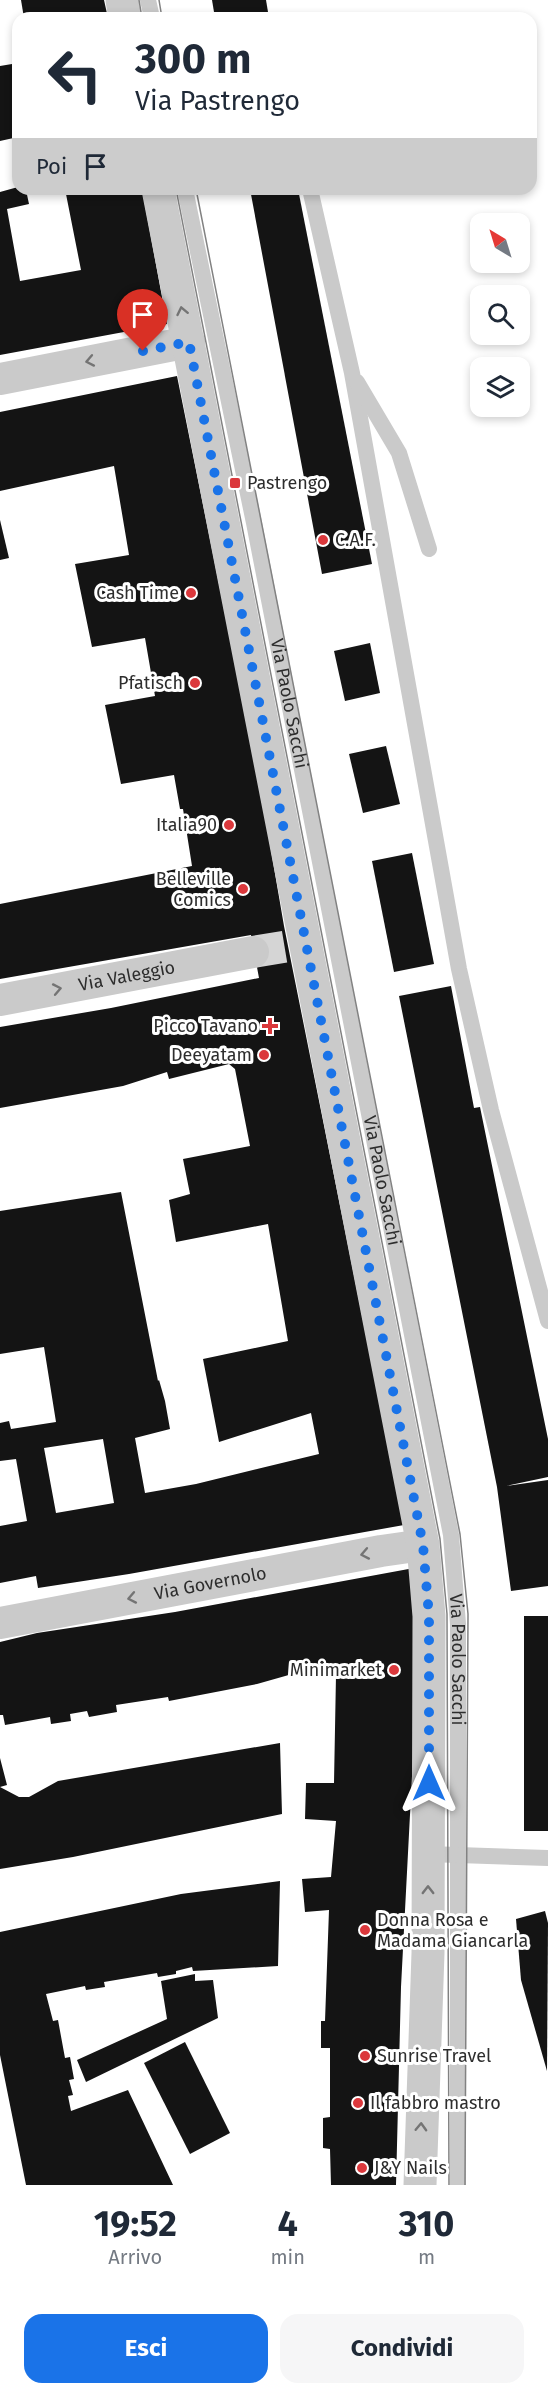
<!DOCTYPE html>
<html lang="it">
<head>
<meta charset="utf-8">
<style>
	:root { --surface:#fff; --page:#f6f6f7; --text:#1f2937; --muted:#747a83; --accent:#1a73e8 }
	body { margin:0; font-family:"Fira Sans",sans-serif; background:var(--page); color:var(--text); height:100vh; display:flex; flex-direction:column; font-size:22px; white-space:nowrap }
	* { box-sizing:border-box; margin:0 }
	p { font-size:20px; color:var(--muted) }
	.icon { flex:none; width:33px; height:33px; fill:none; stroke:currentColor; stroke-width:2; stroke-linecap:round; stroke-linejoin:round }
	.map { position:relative; height:2185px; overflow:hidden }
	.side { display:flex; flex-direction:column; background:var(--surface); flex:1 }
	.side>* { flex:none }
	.top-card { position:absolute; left:12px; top:12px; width:525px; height:183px; border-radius:18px; box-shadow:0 3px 9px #0003; background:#fff; color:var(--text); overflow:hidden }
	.needle { width:39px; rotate:322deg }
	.buttons { position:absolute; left:470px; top:213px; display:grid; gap:12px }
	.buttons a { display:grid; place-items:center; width:60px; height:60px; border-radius:12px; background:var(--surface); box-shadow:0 3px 9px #0003; font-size:30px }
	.pin { position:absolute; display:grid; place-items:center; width:51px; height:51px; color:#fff; margin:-62px -26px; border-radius:50% 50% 50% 0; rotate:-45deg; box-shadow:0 0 6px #0007 }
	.pin .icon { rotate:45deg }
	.me { position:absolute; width:66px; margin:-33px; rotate:0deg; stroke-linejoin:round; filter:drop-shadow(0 0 4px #0008) }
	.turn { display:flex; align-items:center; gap:21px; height:126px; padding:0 24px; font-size:27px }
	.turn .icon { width:78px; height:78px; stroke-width:2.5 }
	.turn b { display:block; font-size:42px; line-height:51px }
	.then { display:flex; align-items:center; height:57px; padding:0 24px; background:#0003; gap:12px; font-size:22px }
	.eta { display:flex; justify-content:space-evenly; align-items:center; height:102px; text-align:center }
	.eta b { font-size:36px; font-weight:700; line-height:42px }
	.primary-button { display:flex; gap:12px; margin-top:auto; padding:12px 24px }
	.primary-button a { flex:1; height:69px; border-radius:18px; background:var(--accent); color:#fff; font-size:24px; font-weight:700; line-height:69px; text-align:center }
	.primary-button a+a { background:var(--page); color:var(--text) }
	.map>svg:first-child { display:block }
	.building { fill:#141414; fill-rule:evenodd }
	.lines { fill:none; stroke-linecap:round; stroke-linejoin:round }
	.minor-tunnel { stroke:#d5d5d5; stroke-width:32; stroke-dasharray:32 16; stroke-linecap:butt }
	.service { stroke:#cacaca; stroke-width:16 }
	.minor { stroke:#cacaca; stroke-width:32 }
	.tertiary { stroke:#cacaca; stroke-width:33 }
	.tram { stroke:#828282; stroke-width:1.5 }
	.oneway { stroke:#747474 }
	.route { stroke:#1a73e8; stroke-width:10; stroke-dasharray:0 18 }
	.poi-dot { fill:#db383c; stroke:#fff; stroke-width:2 }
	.labels { text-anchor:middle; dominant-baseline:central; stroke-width:6; stroke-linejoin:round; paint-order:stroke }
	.poi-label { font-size:18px; fill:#2d2d2d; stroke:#fff; text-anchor:end }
	.street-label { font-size:18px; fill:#2d2d2d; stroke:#fff }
</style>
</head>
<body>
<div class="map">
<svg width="548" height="2185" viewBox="0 0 548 2185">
	<rect width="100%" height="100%" fill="#fff"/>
	<!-- building -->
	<g class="building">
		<polygon points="21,0 104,0 108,18 24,18"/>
		<polygon points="212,0 266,0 269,18 215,18"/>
		<polygon points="18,63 18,137 0,141 0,66"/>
		<polygon points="18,187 20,191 26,190 29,204 7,209 20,281 81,270 65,189 142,189 167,324 0,355 0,192"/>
		<polygon points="250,189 298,189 372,564 322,574"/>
		<path d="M177,376L261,792L284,926L404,1525L129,1574L38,1588L36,1576L0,1583V1526L27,1521L16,1459L0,1461V1423L9,1421L11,1429L56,1422L44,1347L0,1354V1211L121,1192L158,1381L159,1380L165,1401L170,1429L135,1438L145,1493L196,1484L319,1454L311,1413L219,1442L203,1359L288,1341L268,1224L176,1242L169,1200L190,1194L183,1159L250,1146L235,1069L229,1064L169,1079L167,1072L123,1086L0,1108V1027L111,1008L259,978L251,935L0,979V904L192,866L183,809H180L174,775L121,784L105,705L155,696L145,638L92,647L75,564L129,555L114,466L0,491V412ZM103,1439L114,1503L56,1513L44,1448Z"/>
		<polygon points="0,520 9,558 0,560"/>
		<polygon points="370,643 380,693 345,701 334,651"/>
		<polygon points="386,746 400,804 363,813 349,754"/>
		<polygon points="412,853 434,964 394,972 372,861"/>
		<polygon points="451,986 474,1108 480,1107 548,1439 548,1477 506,1486 548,1480 548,1586 511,1591 497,1487 399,996"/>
		<polygon points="414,1568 413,1757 401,1987 396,2185 331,2185 330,2149 323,2148 323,2118 330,2117 330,2048 321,2048 321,2021 325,2021 329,1910 305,1912 302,1879 331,1877 336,1821 305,1819 306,1783 334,1783 336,1675 324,1665 257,1684 169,1701 168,1697 116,1705 117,1712 89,1717 87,1711 70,1714 71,1721 51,1724 50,1717 5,1725 3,1715 0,1715 0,1642 37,1633 175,1612"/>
		<rect x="524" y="1616" width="24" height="215"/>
		<polygon points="280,1743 282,1814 73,1857 0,1869 0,1758 7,1785 0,1787 19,1797 29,1797 58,1781"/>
		<polygon points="280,1881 278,1966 193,1971 192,1967 176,1971 176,1974 158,1977 157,1973 104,1982 105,1987 86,1990 85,1986 46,1994 53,2021 58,2020 65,2058 70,2057 74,2079 69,2080 73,2095 68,2096 71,2111 128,2090 173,2185 26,2185 0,2055 0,1932 181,1894"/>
		<polygon points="545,1911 548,1923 547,2071 521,1980 516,1919"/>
		<polygon points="195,1974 195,1981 213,1980 218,2018 86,2082 77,2060 167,2019 161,1981"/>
		<polygon points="185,2042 230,2133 190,2154 144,2063"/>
	</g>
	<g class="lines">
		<!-- minor-tunnel -->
		<polyline class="minor-tunnel" points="253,952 289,946"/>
		<!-- service -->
		<g class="service">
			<polyline points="148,0 152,18"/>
			<path id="s1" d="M185,189L254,523L451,1535L458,1624V2185"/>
			<polyline points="310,189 352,373 459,969 491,1110 548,1321"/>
			<polyline points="357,382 399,453 429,549"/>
			<polyline points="428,1854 548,1858"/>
		</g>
		<!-- minor -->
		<g class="minor">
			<polyline points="0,379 189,342"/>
			<path id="s2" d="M0,1000L253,952"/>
			<path id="s3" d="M0,1623L381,1551L423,1545"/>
		</g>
		<!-- tertiary -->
		<g class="tertiary">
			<polyline points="122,0 125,18"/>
			<polyline points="158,189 423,1545 429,1616 428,1953 420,2185"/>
		</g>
		<!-- tram -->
		<g class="tram">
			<polyline points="139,0 142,18"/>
			<polyline points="159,0 162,18"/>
			<polyline points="176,189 440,1539 447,1614 449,2185"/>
			<polyline points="196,189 460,1534 468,1614 465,2185"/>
		</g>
	</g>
	<!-- one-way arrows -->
	<defs><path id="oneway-chevron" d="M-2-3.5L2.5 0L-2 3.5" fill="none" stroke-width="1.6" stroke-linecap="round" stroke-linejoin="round" transform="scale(1.5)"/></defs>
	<g class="oneway">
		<use href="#oneway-chevron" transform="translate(182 311) rotate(-102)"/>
		<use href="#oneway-chevron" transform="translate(90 361) rotate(169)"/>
		<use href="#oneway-chevron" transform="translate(57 989) rotate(-11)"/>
		<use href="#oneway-chevron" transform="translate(365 1554) rotate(169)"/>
		<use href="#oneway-chevron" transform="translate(132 1598) rotate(169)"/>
		<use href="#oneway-chevron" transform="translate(428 1890) rotate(-90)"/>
		<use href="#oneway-chevron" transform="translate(421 2127) rotate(-88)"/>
	</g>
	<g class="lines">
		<!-- route -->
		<polyline class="route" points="143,351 189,342 423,1545 429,1616 429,1783"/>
	</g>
	<!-- markers -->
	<g class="poi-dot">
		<rect x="229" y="477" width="12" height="12" rx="3"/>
		<circle cx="323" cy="540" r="6"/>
		<circle cx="191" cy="593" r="6"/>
		<circle cx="195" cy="683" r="6"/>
		<circle cx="229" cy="825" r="6"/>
		<circle cx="243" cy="889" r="6"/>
		<path d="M267 1017h6v6h6v6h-6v6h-6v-6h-6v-6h6z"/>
		<circle cx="264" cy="1055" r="6"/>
		<circle cx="394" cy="1670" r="6"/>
		<circle cx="365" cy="1930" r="6"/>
		<circle cx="365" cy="2056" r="6"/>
		<circle cx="358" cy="2103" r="6"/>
		<circle cx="362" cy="2168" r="6"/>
	</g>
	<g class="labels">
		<!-- poi labels -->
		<g class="poi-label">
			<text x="247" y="483" text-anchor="start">Pastrengo</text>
			<text x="335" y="540" text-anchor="start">C.A.F.</text>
			<text x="179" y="593">Cash Time</text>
			<text x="183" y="683">Pfatisch</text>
			<text x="217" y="825">Italia90</text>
			<text x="231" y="879">Belleville<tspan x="231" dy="21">Comics</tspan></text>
			<text x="258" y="1026">Picco Tavano</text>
			<text x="252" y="1055">Deeyatam</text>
			<text x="382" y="1670">Minimarket</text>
			<text x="377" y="1920" text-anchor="start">Donna Rosa e<tspan x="377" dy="21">Madama Giancarla</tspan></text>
			<text x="377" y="2056" text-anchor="start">Sunrise Travel</text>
			<text x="370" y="2103" text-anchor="start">Il fabbro mastro</text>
			<text x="374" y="2168" text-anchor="start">J&amp;Y Nails</text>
		</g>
		<!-- street labels -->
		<g class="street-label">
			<text stroke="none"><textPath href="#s1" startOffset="525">Via Paolo Sacchi</textPath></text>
			<text stroke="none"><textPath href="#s2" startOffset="129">Via Valeggio</textPath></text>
			<text stroke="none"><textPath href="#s1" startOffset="1011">Via Paolo Sacchi</textPath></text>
			<text stroke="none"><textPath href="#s3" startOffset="214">Via Governolo</textPath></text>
			<text stroke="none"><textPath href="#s1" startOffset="1497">Via Paolo Sacchi</textPath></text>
		</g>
	</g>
</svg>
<div class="buttons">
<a><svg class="needle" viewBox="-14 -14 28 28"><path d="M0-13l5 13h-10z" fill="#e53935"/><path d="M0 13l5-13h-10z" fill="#747a83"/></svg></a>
<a><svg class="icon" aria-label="search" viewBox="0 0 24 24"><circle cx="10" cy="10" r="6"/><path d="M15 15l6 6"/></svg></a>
<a><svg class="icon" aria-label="layers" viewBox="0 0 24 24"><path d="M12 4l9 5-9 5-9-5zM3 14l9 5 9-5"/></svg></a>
</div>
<div class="pin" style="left:143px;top:351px;background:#d93025"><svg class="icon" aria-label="arrive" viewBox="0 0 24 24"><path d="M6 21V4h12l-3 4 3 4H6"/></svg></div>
<svg class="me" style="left:429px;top:1783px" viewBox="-20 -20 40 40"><path d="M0-17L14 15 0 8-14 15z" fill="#1a73e8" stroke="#fff" stroke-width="4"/></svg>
<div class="top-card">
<div class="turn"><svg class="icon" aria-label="left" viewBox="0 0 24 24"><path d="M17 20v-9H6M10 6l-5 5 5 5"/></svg><div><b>300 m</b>Via Pastrengo</div></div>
<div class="then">Poi<svg class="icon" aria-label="arrive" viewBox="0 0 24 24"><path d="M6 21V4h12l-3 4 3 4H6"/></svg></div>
</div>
</div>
<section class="side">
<div class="eta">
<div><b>19:52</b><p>Arrivo</p></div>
<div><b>4</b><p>min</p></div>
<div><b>310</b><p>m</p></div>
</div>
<div class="primary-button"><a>Esci</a><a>Condividi</a></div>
</section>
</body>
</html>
